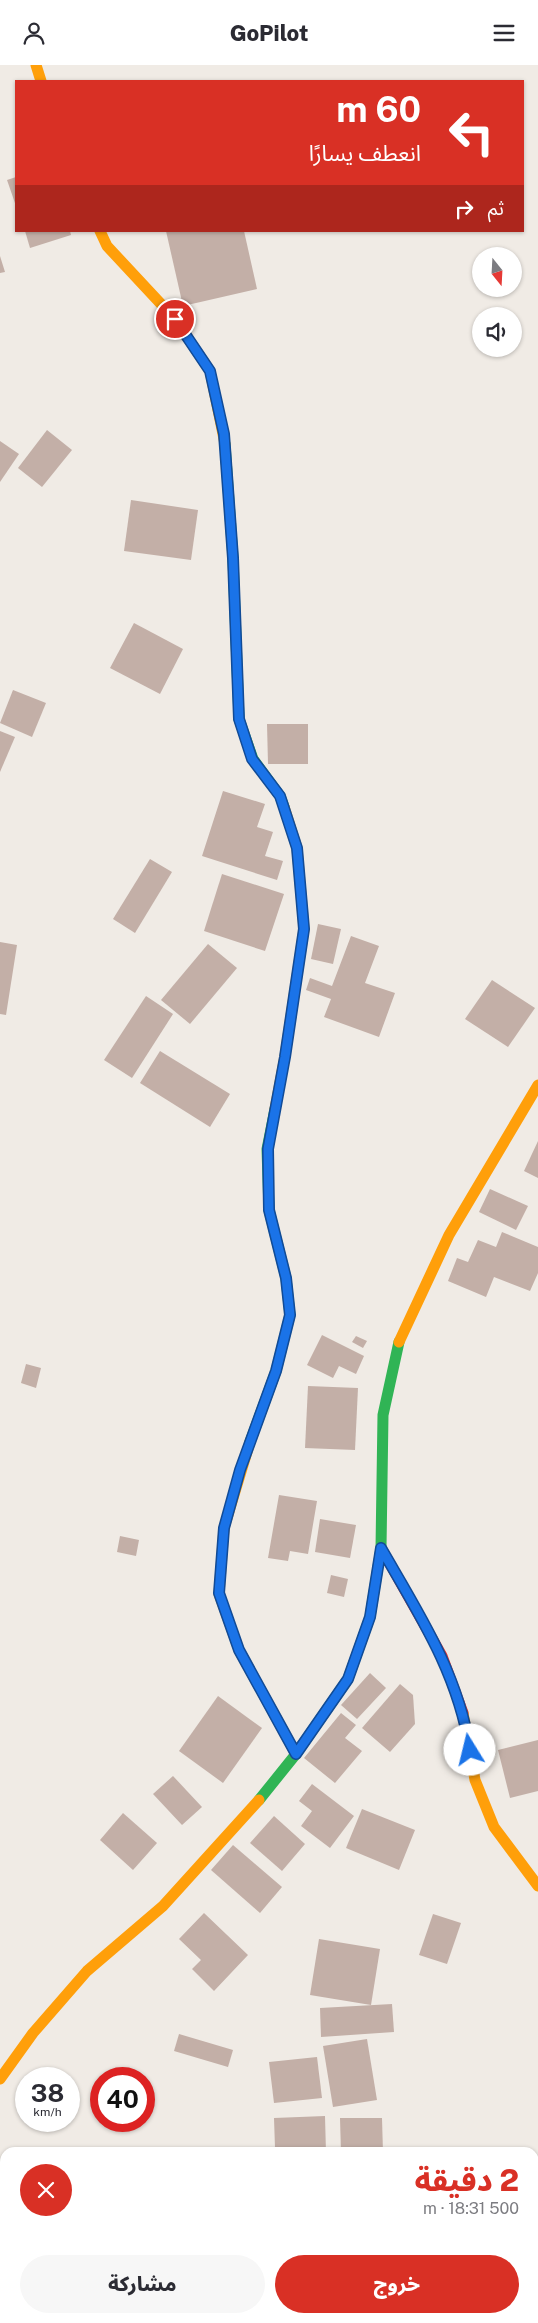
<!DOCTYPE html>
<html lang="ar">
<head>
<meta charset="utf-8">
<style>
	:root { --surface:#fff; --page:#f7f7f7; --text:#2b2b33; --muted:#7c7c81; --accent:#d93025 }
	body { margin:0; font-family:"Public Sans","Noto Sans Arabic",sans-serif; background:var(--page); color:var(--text); direction:rtl; height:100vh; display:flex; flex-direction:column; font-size:19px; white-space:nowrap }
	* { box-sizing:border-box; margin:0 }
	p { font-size:16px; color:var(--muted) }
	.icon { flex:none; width:28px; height:28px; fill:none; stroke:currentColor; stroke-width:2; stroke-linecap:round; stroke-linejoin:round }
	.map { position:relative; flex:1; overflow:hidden; direction:ltr }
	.drawer { position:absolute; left:0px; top:2082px; width:539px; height:176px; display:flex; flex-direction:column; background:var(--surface); border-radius:15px 15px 0 0; box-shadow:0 1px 4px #0004; direction:rtl }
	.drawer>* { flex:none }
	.top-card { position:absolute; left:15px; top:15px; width:509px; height:152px; border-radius:0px; box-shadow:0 1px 4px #0004; direction:rtl; background:#d93025; color:#fff; overflow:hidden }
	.needle { width:32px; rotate:162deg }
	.fabs { position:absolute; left:472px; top:182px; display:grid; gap:10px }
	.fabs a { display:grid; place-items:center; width:50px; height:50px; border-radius:50%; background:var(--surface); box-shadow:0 1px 4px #0004; font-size:25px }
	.speed { position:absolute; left:15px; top:2002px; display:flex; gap:10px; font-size:25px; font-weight:700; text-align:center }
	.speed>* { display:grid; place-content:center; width:65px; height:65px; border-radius:50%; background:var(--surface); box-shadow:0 1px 4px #0004; line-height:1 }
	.speed small { font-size:12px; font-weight:400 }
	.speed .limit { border:8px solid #d22; background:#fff; color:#111 }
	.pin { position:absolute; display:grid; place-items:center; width:42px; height:42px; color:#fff; margin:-21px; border:2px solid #fff; border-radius:50%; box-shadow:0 1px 5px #0007 }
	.me { position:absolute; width:55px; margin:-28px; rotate:351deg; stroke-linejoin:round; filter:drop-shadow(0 0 4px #0008) }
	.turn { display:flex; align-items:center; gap:18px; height:105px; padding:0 20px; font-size:22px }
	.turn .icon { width:65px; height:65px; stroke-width:2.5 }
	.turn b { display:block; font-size:35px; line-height:42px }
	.then { display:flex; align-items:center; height:48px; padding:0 20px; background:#0003; gap:10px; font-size:19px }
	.round { display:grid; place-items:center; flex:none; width:52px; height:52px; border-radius:26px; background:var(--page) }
	.overview { display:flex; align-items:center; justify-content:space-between; height:85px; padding:0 20px }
	h1 { font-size:30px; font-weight:800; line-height:38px; color:var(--accent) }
	.button { display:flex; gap:10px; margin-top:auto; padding:10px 20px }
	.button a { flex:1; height:58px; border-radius:30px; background:var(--accent); color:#fff; font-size:20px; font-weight:800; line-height:58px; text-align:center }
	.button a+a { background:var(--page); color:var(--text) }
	header { display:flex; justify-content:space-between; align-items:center; height:65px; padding:0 20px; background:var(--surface); font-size:22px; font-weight:800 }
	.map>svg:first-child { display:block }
	.building { fill:#c3afa7 }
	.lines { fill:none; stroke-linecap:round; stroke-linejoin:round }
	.fast { stroke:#30b455; stroke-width:11 }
	.slow { stroke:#ff9f0a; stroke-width:11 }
	.jam { stroke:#e5322d; stroke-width:11 }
	.route-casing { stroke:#114b97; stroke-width:12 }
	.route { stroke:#1a73e8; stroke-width:9 }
</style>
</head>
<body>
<header><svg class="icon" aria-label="menu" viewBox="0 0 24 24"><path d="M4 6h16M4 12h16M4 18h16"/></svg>GoPilot<svg class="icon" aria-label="person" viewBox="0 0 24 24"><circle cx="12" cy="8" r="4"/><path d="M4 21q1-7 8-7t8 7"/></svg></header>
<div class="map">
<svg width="538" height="2258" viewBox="0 0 538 2258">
	<rect width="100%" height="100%" fill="#f0ebe5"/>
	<!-- building -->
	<g class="building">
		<polygon points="16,112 16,141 7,115"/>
		<polygon points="25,166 70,166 71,170 30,183"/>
		<polygon points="166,166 244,166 257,224 183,241"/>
		<polygon points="0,191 5,207 0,208"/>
		<polygon points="47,365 72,385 42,422 18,403"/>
		<polygon points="0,376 19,389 0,417"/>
		<polygon points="131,435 198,445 191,495 124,486"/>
		<polygon points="134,558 183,584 160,629 110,603"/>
		<polygon points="13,625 46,638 32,672 0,658"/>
		<polygon points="267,659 308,659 308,699 268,699"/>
		<polygon points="0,666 15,672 0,707"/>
		<polygon points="223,726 265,739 257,762 273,767 265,791 283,796 277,815 202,791"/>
		<polygon points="150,794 172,807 135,868 113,854"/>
		<polygon points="222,809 284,829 265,886 204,866"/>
		<polygon points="318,859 341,864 333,899 311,894"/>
		<polygon points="351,871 379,881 365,918 395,928 379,972 324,952 331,934 306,925 310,913 332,921"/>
		<polygon points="0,877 17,880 6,950 0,949"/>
		<polygon points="208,879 237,903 190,959 161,935"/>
		<polygon points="492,915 535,943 508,982 465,954"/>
		<polygon points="146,931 173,949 132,1013 104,995"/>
		<polygon points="160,986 230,1029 210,1062 140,1018"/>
		<polygon points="538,1076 538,1113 524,1106"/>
		<polygon points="490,1124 528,1141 516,1165 479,1147"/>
		<polygon points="502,1167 538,1182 538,1208 530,1226 494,1212 486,1232 448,1216 457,1193 468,1197 478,1175 496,1182"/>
		<polygon points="322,1270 364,1291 356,1309 339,1301 333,1313 307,1300"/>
		<polygon points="356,1271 367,1276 363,1283 352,1277"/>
		<polygon points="26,1299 41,1303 36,1323 21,1318"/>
		<polygon points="308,1321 358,1323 355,1385 305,1383"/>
		<polygon points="279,1430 317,1436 308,1489 290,1486 288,1496 268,1493"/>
		<polygon points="320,1454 356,1460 350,1493 315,1487"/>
		<polygon points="120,1471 139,1475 136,1491 117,1487"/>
		<polygon points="331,1510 348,1514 344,1532 327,1528"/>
		<polygon points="370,1608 386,1623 357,1654 341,1640"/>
		<polygon points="400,1619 413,1630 415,1659 390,1687 362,1663"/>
		<polygon points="218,1631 262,1663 223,1718 179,1686"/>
		<polygon points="341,1648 356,1660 345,1673 362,1686 335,1718 304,1693"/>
		<polygon points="538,1675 538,1726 510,1733 498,1685"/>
		<polygon points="173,1711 202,1742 182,1760 153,1729"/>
		<polygon points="312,1719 354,1751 330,1783 301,1761 312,1746 299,1736"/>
		<polygon points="362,1744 415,1765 399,1805 346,1783"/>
		<polygon points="123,1748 157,1778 133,1805 100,1775"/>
		<polygon points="274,1751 305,1779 282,1806 250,1778"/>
		<polygon points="233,1780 282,1822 260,1848 211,1805"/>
		<polygon points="204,1848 248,1890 214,1926 192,1904 201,1895 179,1874"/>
		<polygon points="433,1849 461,1858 447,1899 419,1890"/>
		<polygon points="319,1874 380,1884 371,1940 310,1930"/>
		<polygon points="392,1939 394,1967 321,1972 320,1943"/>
		<polygon points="179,1969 233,1985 228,2002 174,1986"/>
		<polygon points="367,1974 377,2035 333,2042 323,1981"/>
		<polygon points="317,1992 322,2033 274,2038 269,1997"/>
		<polygon points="325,2051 326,2088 249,2088 249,2084 275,2083 274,2053"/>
		<polygon points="340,2053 382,2053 383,2088 341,2088"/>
		<polygon points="534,2238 538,2239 538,2258 494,2258 495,2254 534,2254"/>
		<polygon points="42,2254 119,2254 117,2258 40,2258"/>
		<polygon points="218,2254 277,2254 276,2258 217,2258"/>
	</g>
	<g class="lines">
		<!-- fast -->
		<g class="fast">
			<polyline points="225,379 233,493 239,654 253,694 280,731 284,742"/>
			<polyline points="250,1377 276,1306 290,1250 286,1213 269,1145 267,1084 275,1044"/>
			<polyline points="259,1735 296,1689 348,1614 370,1552 381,1483 383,1350 399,1277"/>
		</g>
		<!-- slow -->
		<g class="slow">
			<polyline points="36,0 41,16"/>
			<polyline points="100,166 107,181 175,254 210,306 225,379"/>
			<polyline points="275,1044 285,991 304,864 297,783 284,742"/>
			<polyline points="399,1277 449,1170 538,1020"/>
			<polyline points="250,1377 224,1463 219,1529 239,1585 296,1689"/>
			<polyline points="463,1648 475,1715 494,1762 538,1821"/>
			<polyline points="0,2014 33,1968 87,1906 163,1841 259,1735"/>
		</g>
		<!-- jam -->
		<polyline class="jam" points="381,1483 442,1591 463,1648"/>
	</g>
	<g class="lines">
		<defs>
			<path id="route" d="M175,254L210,306L224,369L233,493L239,654L252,694L280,731L297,783L304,864L285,992L268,1084L269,1145L286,1213L290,1250L276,1306L240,1405L224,1463L219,1528L239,1585L296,1689L348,1614L370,1552L381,1483C419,1549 458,1608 470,1685"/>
		</defs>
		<!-- route casing -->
		<use href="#route" class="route-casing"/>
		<!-- route -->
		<use href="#route" class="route"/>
	</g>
</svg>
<div class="fabs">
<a><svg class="needle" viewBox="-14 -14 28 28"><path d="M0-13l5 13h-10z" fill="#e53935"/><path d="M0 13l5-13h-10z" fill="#7c7c81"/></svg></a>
<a><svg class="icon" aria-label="sound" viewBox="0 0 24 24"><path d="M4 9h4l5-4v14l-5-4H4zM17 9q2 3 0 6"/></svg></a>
</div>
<div class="speed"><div>38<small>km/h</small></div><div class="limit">40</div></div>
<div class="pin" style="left:175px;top:254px;background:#d93025"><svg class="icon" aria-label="arrive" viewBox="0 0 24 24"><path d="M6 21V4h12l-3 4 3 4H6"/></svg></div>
<svg class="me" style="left:470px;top:1685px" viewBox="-20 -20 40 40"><circle r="19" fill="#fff"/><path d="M0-13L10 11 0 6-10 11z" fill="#1a73e8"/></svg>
<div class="top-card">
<div class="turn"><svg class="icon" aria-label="left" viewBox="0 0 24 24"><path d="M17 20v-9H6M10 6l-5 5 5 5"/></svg><div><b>60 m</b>انعطف يسارًا</div></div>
<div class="then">ثم<svg class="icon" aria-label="right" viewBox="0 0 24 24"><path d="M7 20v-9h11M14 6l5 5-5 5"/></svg></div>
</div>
<section class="drawer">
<div class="overview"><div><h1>2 دقيقة</h1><p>500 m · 18:31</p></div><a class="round" style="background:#d93025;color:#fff"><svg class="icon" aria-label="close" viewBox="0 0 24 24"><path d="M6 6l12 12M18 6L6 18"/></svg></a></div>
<div class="button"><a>خروج</a><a>مشاركة</a></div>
</section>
</div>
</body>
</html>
